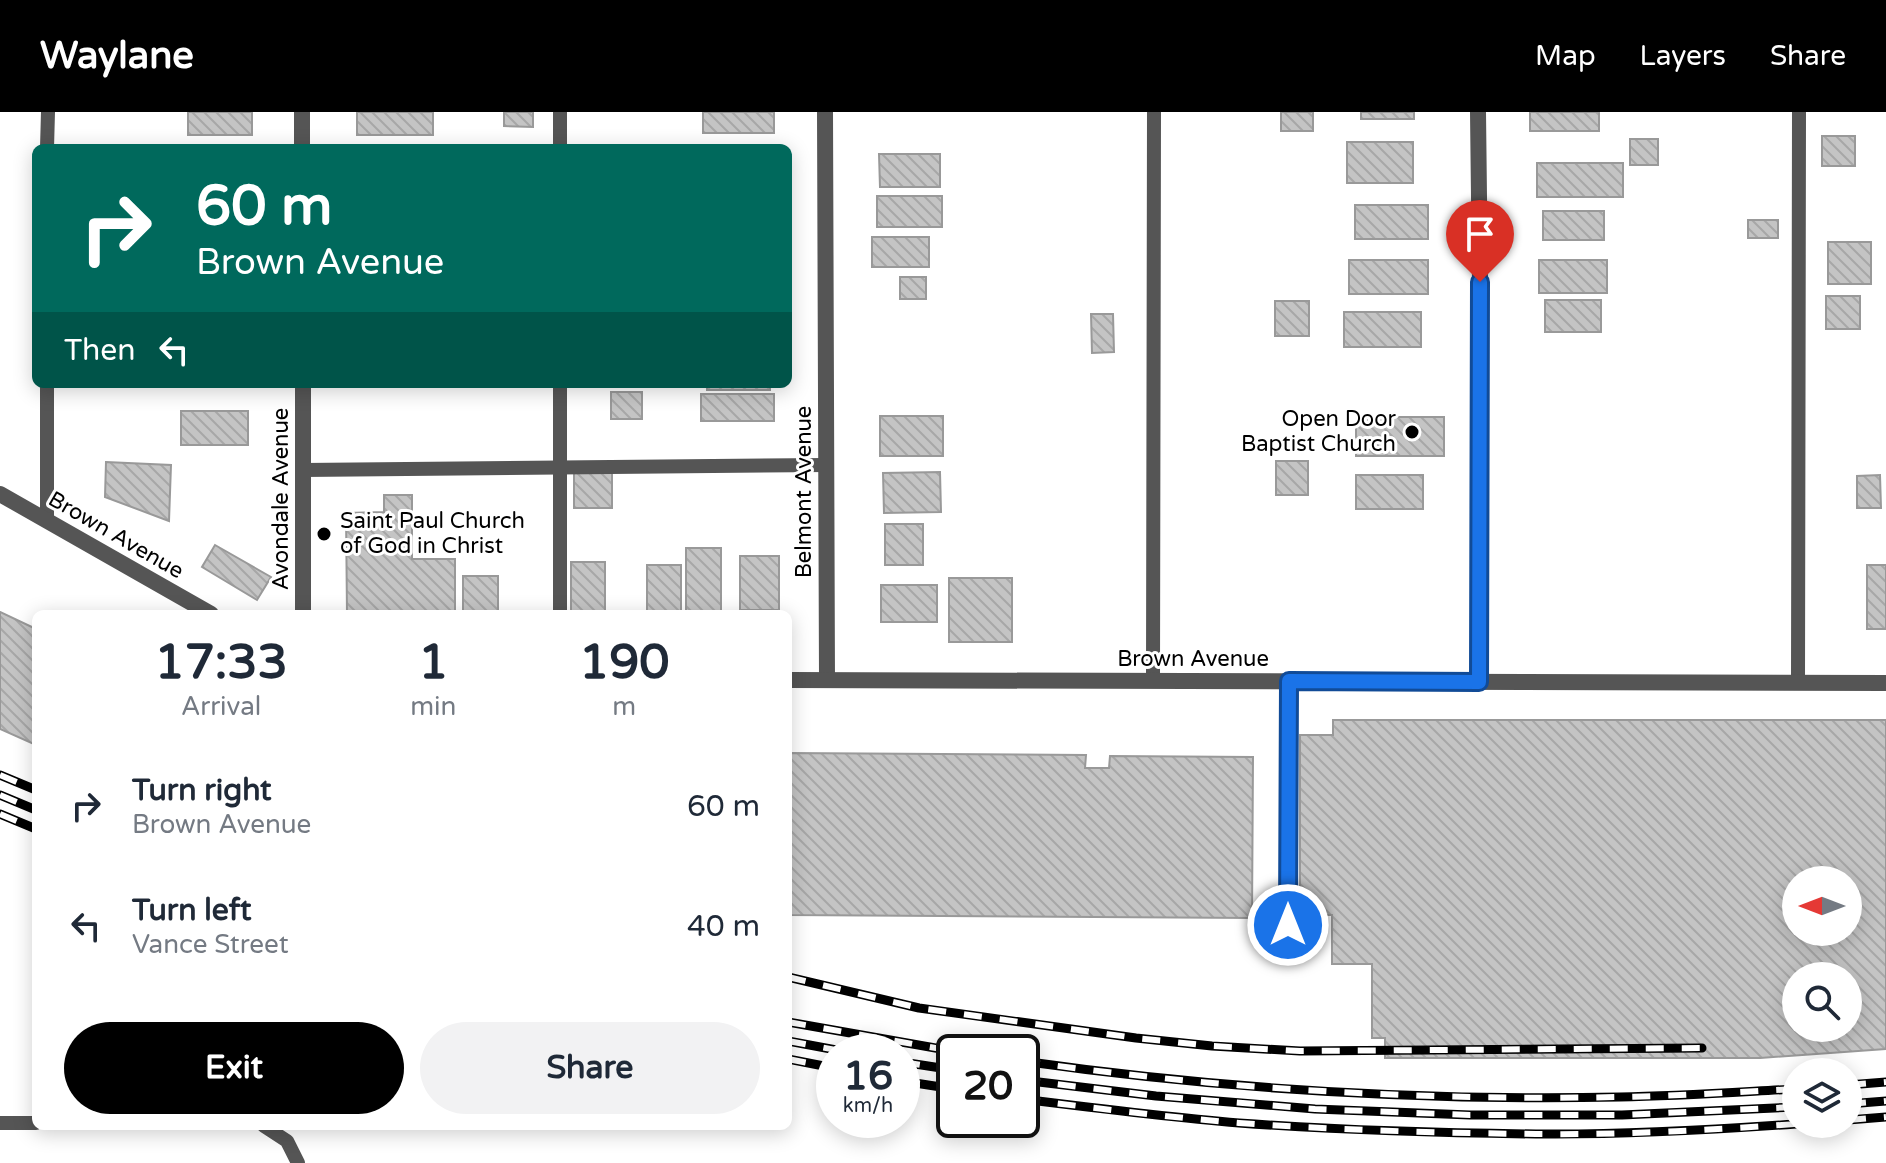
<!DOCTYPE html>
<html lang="en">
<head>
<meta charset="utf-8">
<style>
	:root { --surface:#fff; --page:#f2f2f3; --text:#1f2937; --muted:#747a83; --accent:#000 }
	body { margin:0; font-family:"Varela Round",sans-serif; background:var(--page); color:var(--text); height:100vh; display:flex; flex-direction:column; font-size:30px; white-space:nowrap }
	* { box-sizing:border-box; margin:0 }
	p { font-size:26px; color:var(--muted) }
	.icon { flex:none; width:44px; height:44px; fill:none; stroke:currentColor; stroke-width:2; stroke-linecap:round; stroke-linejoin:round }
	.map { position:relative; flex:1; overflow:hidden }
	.side { position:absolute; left:32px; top:498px; width:760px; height:520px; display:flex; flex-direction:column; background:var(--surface); border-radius:12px; box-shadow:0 4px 20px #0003 }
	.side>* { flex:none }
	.top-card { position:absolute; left:32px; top:32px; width:760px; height:244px; border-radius:12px; box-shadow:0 4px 20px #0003; background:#00695c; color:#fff; overflow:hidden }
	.needle { width:52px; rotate:270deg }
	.buttons { position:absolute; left:1782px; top:754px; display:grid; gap:16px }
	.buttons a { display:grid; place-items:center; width:80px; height:80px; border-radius:50%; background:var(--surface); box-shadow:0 4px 20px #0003; font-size:40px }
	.speed { position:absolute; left:816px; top:922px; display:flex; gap:16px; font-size:40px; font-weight:700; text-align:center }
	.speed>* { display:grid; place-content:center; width:104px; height:104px; border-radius:50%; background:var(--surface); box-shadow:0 4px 20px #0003; line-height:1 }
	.speed small { font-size:20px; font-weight:400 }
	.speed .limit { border:4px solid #111; border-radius:12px; background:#fff; color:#111 }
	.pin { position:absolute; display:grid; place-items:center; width:68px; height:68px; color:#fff; margin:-82px -34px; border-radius:50% 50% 50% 0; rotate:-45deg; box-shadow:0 0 8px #0007 }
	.pin .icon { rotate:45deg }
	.me { position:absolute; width:88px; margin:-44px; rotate:0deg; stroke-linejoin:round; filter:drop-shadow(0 0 6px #0008) }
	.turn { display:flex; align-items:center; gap:28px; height:168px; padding:0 32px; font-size:36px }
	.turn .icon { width:104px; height:104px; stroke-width:2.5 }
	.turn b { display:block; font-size:56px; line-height:68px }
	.then { display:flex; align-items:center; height:76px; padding:0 32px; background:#0003; gap:16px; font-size:30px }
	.eta { display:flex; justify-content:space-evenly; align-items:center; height:136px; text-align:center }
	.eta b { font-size:48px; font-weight:700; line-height:56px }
	.action { display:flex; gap:16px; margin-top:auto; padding:16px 32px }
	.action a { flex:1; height:92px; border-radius:48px; background:var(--accent); color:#fff; font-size:32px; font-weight:700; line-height:92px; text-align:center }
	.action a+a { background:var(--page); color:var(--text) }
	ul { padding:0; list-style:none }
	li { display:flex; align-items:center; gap:24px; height:120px; padding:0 32px }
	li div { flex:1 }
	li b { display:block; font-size:30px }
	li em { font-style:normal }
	header { display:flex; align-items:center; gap:48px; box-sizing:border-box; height:112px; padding:0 40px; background:var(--accent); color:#fff }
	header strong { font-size:38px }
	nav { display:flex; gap:44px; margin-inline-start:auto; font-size:28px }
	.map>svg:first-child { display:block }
	.building { fill:url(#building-back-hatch); stroke:#999; stroke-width:2; fill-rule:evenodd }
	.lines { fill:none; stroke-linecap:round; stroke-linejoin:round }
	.lane { stroke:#555; stroke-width:14 }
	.street { stroke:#555; stroke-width:16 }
	.rail-casing { stroke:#000; stroke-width:9 }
	.rail { stroke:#fff; stroke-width:6; stroke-dasharray:18; stroke-linecap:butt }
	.route-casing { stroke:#114b97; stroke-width:20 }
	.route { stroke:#1a73e8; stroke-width:14 }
	.poi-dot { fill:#000; stroke:#fff; stroke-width:3 }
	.labels { text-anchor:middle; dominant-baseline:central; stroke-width:6; stroke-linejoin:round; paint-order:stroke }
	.poi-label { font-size:22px; fill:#000; stroke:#fff; text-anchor:end }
	.street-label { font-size:22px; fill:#000; stroke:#fff }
</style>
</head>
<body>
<header>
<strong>Waylane</strong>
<nav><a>Map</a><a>Layers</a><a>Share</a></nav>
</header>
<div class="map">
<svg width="1886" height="1051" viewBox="0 0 1886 1051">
	<defs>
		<pattern id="building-back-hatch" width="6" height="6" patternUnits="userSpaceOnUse" patternTransform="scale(2)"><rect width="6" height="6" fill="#c4c4c4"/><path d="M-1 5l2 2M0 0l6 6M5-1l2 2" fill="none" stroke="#a7a7a7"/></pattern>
	</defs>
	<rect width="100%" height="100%" fill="#fff"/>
	<!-- building -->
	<g class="building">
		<rect x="188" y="0" width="64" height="23"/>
		<rect x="357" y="0" width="76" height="23"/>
		<polygon points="504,0 533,0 533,15 504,14"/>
		<rect x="703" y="0" width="71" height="21"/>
		<rect x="1281" y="0" width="32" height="19"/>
		<rect x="1361" y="0" width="53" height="7"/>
		<rect x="1530" y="0" width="69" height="19"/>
		<rect x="1822" y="24" width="33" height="30"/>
		<rect x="1630" y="27" width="28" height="26"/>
		<rect x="1347" y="30" width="66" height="41"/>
		<polygon points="879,42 940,42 940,75 880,75"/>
		<rect x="1537" y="51" width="86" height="34"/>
		<rect x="877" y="84" width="65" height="31"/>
		<rect x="1355" y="93" width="73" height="34"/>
		<rect x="1543" y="99" width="61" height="29"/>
		<rect x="1748" y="108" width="30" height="18"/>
		<rect x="872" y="125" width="57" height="30"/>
		<rect x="1828" y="130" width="43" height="42"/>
		<rect x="1349" y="148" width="79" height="34"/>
		<rect x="1539" y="148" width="68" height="33"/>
		<rect x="900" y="165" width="26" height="22"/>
		<rect x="1826" y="184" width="34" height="33"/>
		<rect x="1545" y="188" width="56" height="32"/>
		<rect x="1275" y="189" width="34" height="35"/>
		<rect x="1344" y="200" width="77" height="35"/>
		<polygon points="1091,202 1113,202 1114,240 1092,241"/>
		<rect x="707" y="272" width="63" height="6"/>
		<rect x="611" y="280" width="31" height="27"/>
		<rect x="701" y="282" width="73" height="27"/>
		<rect x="181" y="299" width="67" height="34"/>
		<rect x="880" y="304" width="63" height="40"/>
		<rect x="1356" y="305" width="88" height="39"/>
		<rect x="1276" y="349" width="32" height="34"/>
		<polygon points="106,350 171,353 169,409 105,385"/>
		<rect x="574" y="358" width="38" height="38"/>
		<polygon points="940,360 941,400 884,401 883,361"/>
		<rect x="1356" y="363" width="67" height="34"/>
		<polygon points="1880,363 1881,396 1857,396 1857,364"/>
		<polygon points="384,383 412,383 412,447 455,447 455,502 347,502 346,401 384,400"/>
		<rect x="885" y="412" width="38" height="41"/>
		<polygon points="215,433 271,465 257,488 202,455"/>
		<rect x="686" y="436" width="35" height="66"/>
		<rect x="740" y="444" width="39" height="54"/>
		<rect x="571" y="450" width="34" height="52"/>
		<rect x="647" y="453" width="34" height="49"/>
		<rect x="1867" y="453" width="19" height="64"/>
		<rect x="463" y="464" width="35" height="38"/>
		<rect x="949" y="466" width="63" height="64"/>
		<rect x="881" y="473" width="56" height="37"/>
		<polygon points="0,500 36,517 36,633 0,617"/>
		<path d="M1333,608H1886V937L1760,946H1385V926H1372V852H1332V803H1300V623H1333ZM1796,768H1848V820H1796ZM1796,864H1848V916H1796Z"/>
		<polygon points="788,641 1086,643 1085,656 1109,656 1110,644 1253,645 1252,806 788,803"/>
	</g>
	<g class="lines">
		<!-- lane -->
		<g class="lane">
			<polyline points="560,0 560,36"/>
			<polyline points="47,36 48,0"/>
			<polyline points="47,272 47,409"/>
			<polyline points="303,358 826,353"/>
			<polyline points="560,502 560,272"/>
			<polyline points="1153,569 1154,0"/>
			<polyline points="1798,571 1799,0"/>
			<polyline points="1288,813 1289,569"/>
			<polyline points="0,1011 36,1011"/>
			<polyline points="264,1014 287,1029 298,1051"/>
		</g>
		<!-- street -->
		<g class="street">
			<polyline points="302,0 302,36"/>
			<polyline points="825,0 827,568"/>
			<polyline points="1478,0 1480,170 1479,570"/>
			<polyline points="303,272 303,502"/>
			<polyline points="0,382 211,502"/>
			<polyline points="788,568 1886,571"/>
		</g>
		<defs>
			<g id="rail">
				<polyline points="0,663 36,678"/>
				<polyline points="0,683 36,698"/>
				<polyline points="0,702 36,717"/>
				<polyline points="788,865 919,896 1136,926 1212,934 1300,939 1702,936"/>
				<polyline points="788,910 958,940"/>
				<polyline points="788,929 847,940"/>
				<polyline points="788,947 834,956"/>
				<path d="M1022,949C1220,977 1421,989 1620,985C1679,984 1738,980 1796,977"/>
				<polyline points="902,950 954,958"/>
				<polyline points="1022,968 1156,984 1315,997 1470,1003 1622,1003 1796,995"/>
				<polyline points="902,969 954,977"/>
				<polyline points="1848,973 1886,970"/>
				<path d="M1022,987C1094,996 1166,1005 1239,1011C1338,1018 1437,1021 1536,1022C1622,1023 1710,1018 1796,1012"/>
				<polyline points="1848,992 1886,989"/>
				<polyline points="1848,1008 1886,1005"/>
			</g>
		</defs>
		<!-- rail casing -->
		<use href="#rail" class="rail-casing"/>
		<!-- rail -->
		<use href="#rail" class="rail"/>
	</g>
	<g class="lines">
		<defs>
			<polyline id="route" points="1288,813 1289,569 1479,570 1480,170"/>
		</defs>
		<!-- route casing -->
		<use href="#route" class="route-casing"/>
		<!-- route -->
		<use href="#route" class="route"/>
	</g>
	<!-- markers -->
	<g class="poi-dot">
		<circle cx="1412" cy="320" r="8"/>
		<circle cx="324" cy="422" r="8"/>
	</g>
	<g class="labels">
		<!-- poi labels -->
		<g class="poi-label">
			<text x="1396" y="307">Open Door<tspan x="1396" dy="25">Baptist Church</tspan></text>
			<text x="340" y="409" text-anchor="start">Saint Paul Church<tspan x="340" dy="25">of God in Christ</tspan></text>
		</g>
		<!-- street labels -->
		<g class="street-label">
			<text transform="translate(804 380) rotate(-90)">Belmont Avenue</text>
			<text transform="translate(281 387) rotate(-90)">Avondale Avenue</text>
			<text transform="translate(116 423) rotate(30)">Brown Avenue</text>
			<text x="1193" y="547">Brown Avenue</text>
		</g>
	</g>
</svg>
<div class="buttons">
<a><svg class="needle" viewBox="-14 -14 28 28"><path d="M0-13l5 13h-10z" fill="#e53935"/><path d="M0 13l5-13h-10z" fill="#747a83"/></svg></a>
<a><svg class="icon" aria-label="search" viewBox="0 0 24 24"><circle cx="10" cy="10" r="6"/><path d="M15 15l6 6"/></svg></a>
<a><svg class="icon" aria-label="layers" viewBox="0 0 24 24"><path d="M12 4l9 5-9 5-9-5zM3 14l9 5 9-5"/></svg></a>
</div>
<div class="speed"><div>16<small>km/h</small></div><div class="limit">20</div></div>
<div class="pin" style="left:1480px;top:170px;background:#d93025"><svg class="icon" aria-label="arrive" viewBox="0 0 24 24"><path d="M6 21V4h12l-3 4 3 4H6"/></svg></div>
<svg class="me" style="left:1288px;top:813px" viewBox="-20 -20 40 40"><circle r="17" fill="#1a73e8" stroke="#fff" stroke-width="3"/><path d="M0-11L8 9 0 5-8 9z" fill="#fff"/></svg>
<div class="top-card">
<div class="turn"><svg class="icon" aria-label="right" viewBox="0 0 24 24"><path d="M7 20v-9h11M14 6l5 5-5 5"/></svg><div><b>60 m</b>Brown Avenue</div></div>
<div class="then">Then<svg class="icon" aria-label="left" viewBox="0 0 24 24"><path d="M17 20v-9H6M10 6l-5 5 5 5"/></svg></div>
</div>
<section class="side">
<div class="eta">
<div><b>17:33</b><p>Arrival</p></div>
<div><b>1</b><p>min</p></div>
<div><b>190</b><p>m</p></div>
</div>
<ul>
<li><svg class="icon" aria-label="right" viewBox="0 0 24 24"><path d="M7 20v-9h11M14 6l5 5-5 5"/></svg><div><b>Turn right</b><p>Brown Avenue</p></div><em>60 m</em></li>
<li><svg class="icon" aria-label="left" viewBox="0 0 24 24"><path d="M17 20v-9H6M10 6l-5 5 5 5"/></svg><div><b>Turn left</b><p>Vance Street</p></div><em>40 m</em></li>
</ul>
<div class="action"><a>Exit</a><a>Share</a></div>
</section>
</div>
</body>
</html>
